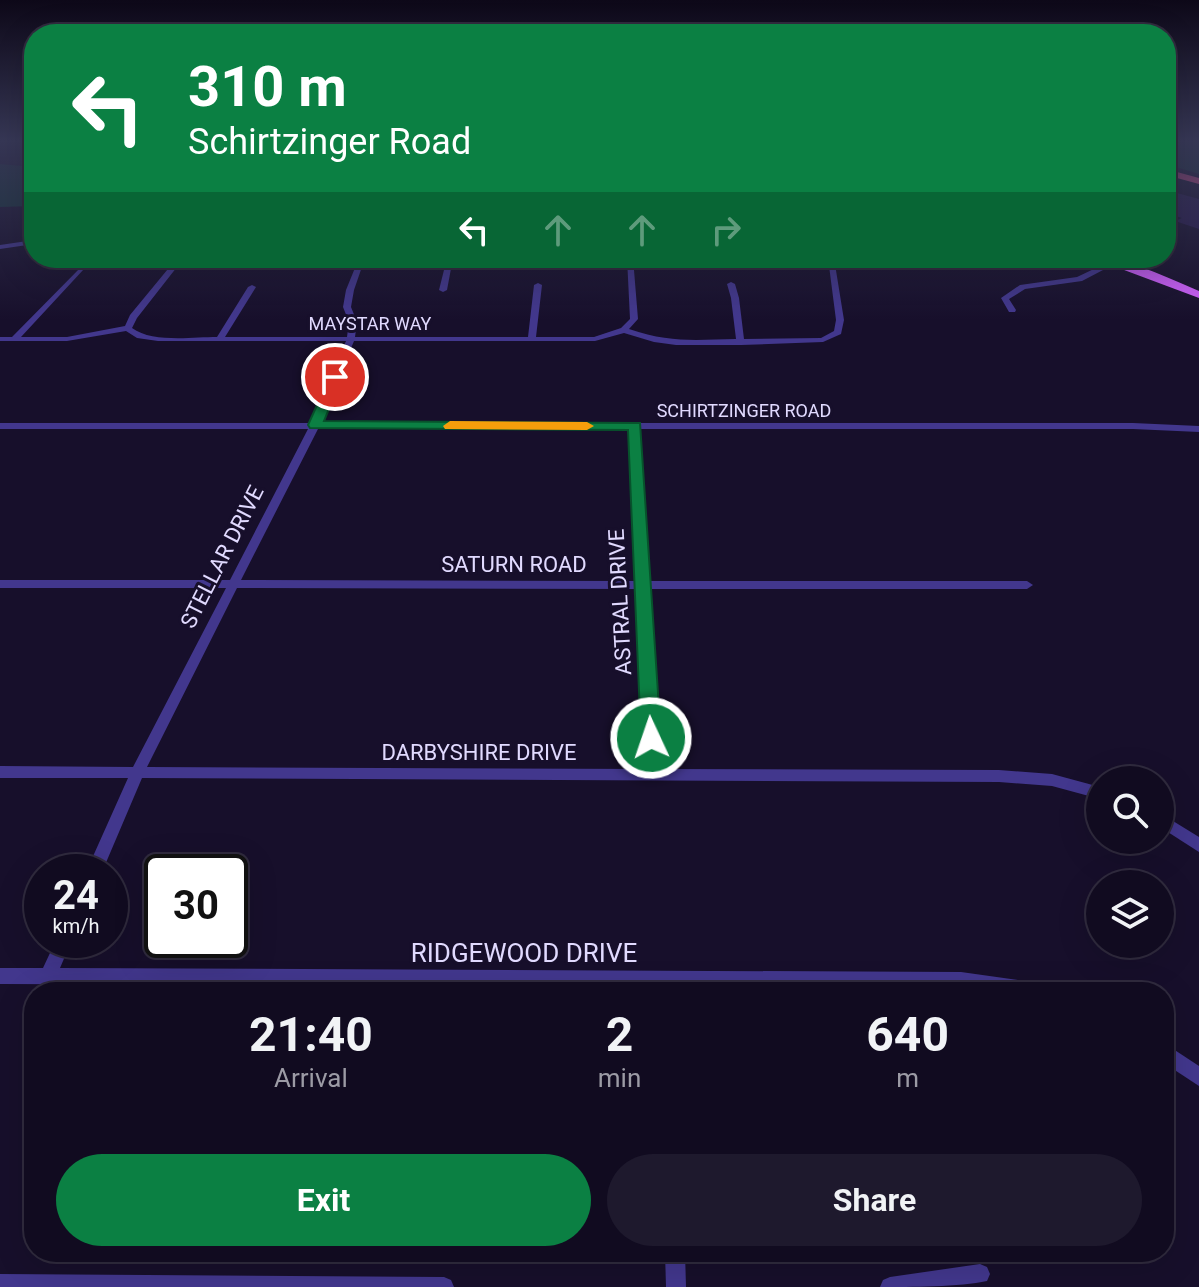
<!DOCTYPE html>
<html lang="en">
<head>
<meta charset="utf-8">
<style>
	:root { --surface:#110b20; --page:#1e192d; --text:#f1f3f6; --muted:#9c9ba5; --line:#302b3e; --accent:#0b8043 }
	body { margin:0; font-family:Roboto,sans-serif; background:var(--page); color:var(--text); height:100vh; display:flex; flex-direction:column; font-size:30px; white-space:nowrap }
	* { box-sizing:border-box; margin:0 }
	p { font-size:26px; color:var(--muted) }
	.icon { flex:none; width:44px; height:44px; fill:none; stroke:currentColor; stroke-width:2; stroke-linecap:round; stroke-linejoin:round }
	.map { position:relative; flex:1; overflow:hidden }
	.drawer { position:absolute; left:24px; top:982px; width:1150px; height:280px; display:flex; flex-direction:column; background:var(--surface); border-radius:32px; box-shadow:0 8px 32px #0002,0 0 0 2px var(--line) }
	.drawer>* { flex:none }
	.guide { position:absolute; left:24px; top:24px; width:1152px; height:244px; border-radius:32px; box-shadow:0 8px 32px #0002,0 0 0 2px var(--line); background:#0b8043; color:#fff; overflow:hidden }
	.controls { position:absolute; left:1086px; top:766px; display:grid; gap:16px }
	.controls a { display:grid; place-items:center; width:88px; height:88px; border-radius:50%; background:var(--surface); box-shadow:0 8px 32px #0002,0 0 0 2px var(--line); font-size:40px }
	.speed { position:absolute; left:24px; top:854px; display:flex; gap:16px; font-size:40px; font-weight:700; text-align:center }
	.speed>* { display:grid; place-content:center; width:104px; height:104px; border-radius:50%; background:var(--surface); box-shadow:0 8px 32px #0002,0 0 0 2px var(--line); line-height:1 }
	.speed small { font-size:20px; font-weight:400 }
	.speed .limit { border:4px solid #111; border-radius:12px; background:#fff; color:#111 }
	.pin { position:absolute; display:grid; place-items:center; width:68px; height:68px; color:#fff; margin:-34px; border:4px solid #fff; border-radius:50%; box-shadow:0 2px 8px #0007 }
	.me { position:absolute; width:88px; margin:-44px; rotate:357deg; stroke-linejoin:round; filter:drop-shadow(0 0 6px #0008) }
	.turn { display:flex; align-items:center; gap:28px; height:168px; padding:0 32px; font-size:36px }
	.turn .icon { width:104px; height:104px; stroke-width:2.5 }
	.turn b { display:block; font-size:56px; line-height:68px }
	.lanes { display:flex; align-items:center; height:76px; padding:0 32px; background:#0003; justify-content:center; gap:40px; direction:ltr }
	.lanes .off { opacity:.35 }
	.eta { display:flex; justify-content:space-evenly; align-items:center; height:136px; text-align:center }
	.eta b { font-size:48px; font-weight:700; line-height:56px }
	.action { display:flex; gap:16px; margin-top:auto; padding:16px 32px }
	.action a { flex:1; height:92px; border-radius:48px; background:var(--accent); color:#fff; font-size:32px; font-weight:700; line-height:92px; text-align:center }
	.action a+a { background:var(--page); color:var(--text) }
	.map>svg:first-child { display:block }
	.green { fill:#123436 }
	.building { fill:#291a4e }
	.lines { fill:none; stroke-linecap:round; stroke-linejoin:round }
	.minor { fill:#42378d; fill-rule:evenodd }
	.major { fill:#d261ff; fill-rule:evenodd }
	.highway { fill:#ff5597; fill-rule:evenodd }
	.route { fill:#0b8043; stroke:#07532c; stroke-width:2 }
	.slow { fill:#f59e0b }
	.labels { text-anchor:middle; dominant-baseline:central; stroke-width:6; stroke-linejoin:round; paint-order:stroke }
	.far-street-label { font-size:18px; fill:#e1daff; stroke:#170f2b }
	.street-label { font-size:22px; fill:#e1daff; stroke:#170f2b }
	.near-street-label { font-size:26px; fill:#e1daff; stroke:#170f2b }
</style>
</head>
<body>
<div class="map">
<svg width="1199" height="1287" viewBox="0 0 1199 1287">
	<rect width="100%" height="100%" fill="#170f2b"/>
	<!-- green -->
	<g class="green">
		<polygon points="1199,141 1199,174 1166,164 1166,144"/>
		<polygon points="0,164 34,167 34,206 0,207"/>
	</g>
	<!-- building -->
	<polygon class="building" points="1166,190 1199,199 1199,229 1175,221 1182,218 1166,213"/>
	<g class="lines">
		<!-- minor -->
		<g class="minor">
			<polygon points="34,240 34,244 0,249 0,245"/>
			<path d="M177,258H184L137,318L132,328C152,343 192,337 217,337L248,287L252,285L256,287L225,337H347L349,322L343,307L346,290L359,258H365L354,290L351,307L357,322L355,337H528L534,285L538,283L542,285L536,337H594L621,328L630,319L627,258H633L638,319L629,329C670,343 694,340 736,339L731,298L727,284L731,282L735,284L739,298L744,339L821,338L834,331L836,320L828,258H834L844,320L841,334L823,342L741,345H676L654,342L624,333L595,341H354L320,423H1133L1199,426V432L1133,429H640L649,581H1027L1033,585L1027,589H649L660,769L999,770L1052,774L1100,787V799L1052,786L999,782L142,778L102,872H86L128,778H0V766L133,767L226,588H0V580H230L308,429H0V423H311L346,341H158L137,338L126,331L67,341H0V337H12L82,266L86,268L84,269L21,337H67L125,326L130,315ZM318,429H631L637,581L241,580ZM237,588L638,589L646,769L147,767Z"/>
			<polygon points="447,258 453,258 447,290 443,292 439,290"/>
			<polygon points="1117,258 1126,258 1082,281 1025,289 1009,299 1016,310 1015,312 1009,312 1001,298 1020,285 1077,277"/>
			<polygon points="1160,813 1199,837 1199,852 1160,827"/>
			<polygon points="56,940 72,940 60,968 961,972 1046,984 1052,986 1054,992 988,992 961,988 0,984 0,968 43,968"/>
			<polygon points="1164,1043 1199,1066 1199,1086 1164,1063"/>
			<polygon points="665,1252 685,1252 686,1287 666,1287"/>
			<path d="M980,1264L987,1267L990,1274L987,1281C960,1287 910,1287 880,1287L883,1280L890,1277Z"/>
			<polygon points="0,1274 444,1277 451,1280 454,1287 0,1287"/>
		</g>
		<!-- major -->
		<path class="major" d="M1092,258C1129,258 1166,277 1199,291V298Z"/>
		<!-- highway -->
		<g class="highway">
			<polygon points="1166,140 1188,140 1166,144"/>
			<polygon points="1166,169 1199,178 1199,184 1166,175"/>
		</g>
	</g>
	<!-- sky -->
	<linearGradient id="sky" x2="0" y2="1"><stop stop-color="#0d0818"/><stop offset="0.44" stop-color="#363755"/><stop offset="1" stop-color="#363755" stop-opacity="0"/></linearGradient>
	<rect width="1199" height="320" fill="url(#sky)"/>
	<!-- route -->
	<polygon class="route" points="331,374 342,377 324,421 640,423 661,738 659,744 651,746 644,744 641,738 628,430 310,428 308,425"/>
	<!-- slow -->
	<polygon class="slow" points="450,421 587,422 594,426 587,430 445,429 443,426"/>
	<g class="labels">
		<!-- far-street labels -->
		<g class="far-street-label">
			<text x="370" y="323">MAYSTAR WAY</text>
			<text x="744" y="410">SCHIRTZINGER ROAD</text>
		</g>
		<!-- street labels -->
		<g class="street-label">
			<text transform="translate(222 557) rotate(-63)">STELLAR DRIVE</text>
			<text x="514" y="564">SATURN ROAD</text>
			<text transform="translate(620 602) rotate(-93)">ASTRAL DRIVE</text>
			<text x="479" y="752">DARBYSHIRE DRIVE</text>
		</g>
		<!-- near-street labels -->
		<g class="near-street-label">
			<text x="524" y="953">RIDGEWOOD DRIVE</text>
		</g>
	</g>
</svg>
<div class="controls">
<a><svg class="icon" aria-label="search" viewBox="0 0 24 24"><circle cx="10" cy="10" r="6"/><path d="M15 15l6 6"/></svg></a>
<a><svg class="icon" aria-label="layers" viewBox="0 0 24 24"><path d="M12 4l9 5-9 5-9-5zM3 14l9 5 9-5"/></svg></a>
</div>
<div class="speed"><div>24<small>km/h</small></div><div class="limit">30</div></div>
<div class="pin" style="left:335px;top:377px;background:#d93025"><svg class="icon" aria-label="arrive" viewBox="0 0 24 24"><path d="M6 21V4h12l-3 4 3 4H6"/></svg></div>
<svg class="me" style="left:651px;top:738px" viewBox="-20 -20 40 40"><circle r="17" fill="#0b8043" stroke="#fff" stroke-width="3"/><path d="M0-11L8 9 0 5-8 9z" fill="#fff"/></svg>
<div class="guide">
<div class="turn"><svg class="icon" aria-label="left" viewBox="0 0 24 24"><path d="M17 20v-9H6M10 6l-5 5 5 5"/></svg><div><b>310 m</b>Schirtzinger Road</div></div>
<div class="lanes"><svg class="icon" aria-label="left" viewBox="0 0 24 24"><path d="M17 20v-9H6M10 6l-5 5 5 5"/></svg><svg class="icon off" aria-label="ahead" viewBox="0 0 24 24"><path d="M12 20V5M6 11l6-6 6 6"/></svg><svg class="icon off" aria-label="ahead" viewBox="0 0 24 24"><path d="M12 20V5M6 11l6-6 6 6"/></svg><svg class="icon off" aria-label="right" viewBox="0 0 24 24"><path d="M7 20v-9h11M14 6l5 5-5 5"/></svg></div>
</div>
<section class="drawer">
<div class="eta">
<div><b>21:40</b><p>Arrival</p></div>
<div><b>2</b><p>min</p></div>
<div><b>640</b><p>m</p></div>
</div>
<div class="action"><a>Exit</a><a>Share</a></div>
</section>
</div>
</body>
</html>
